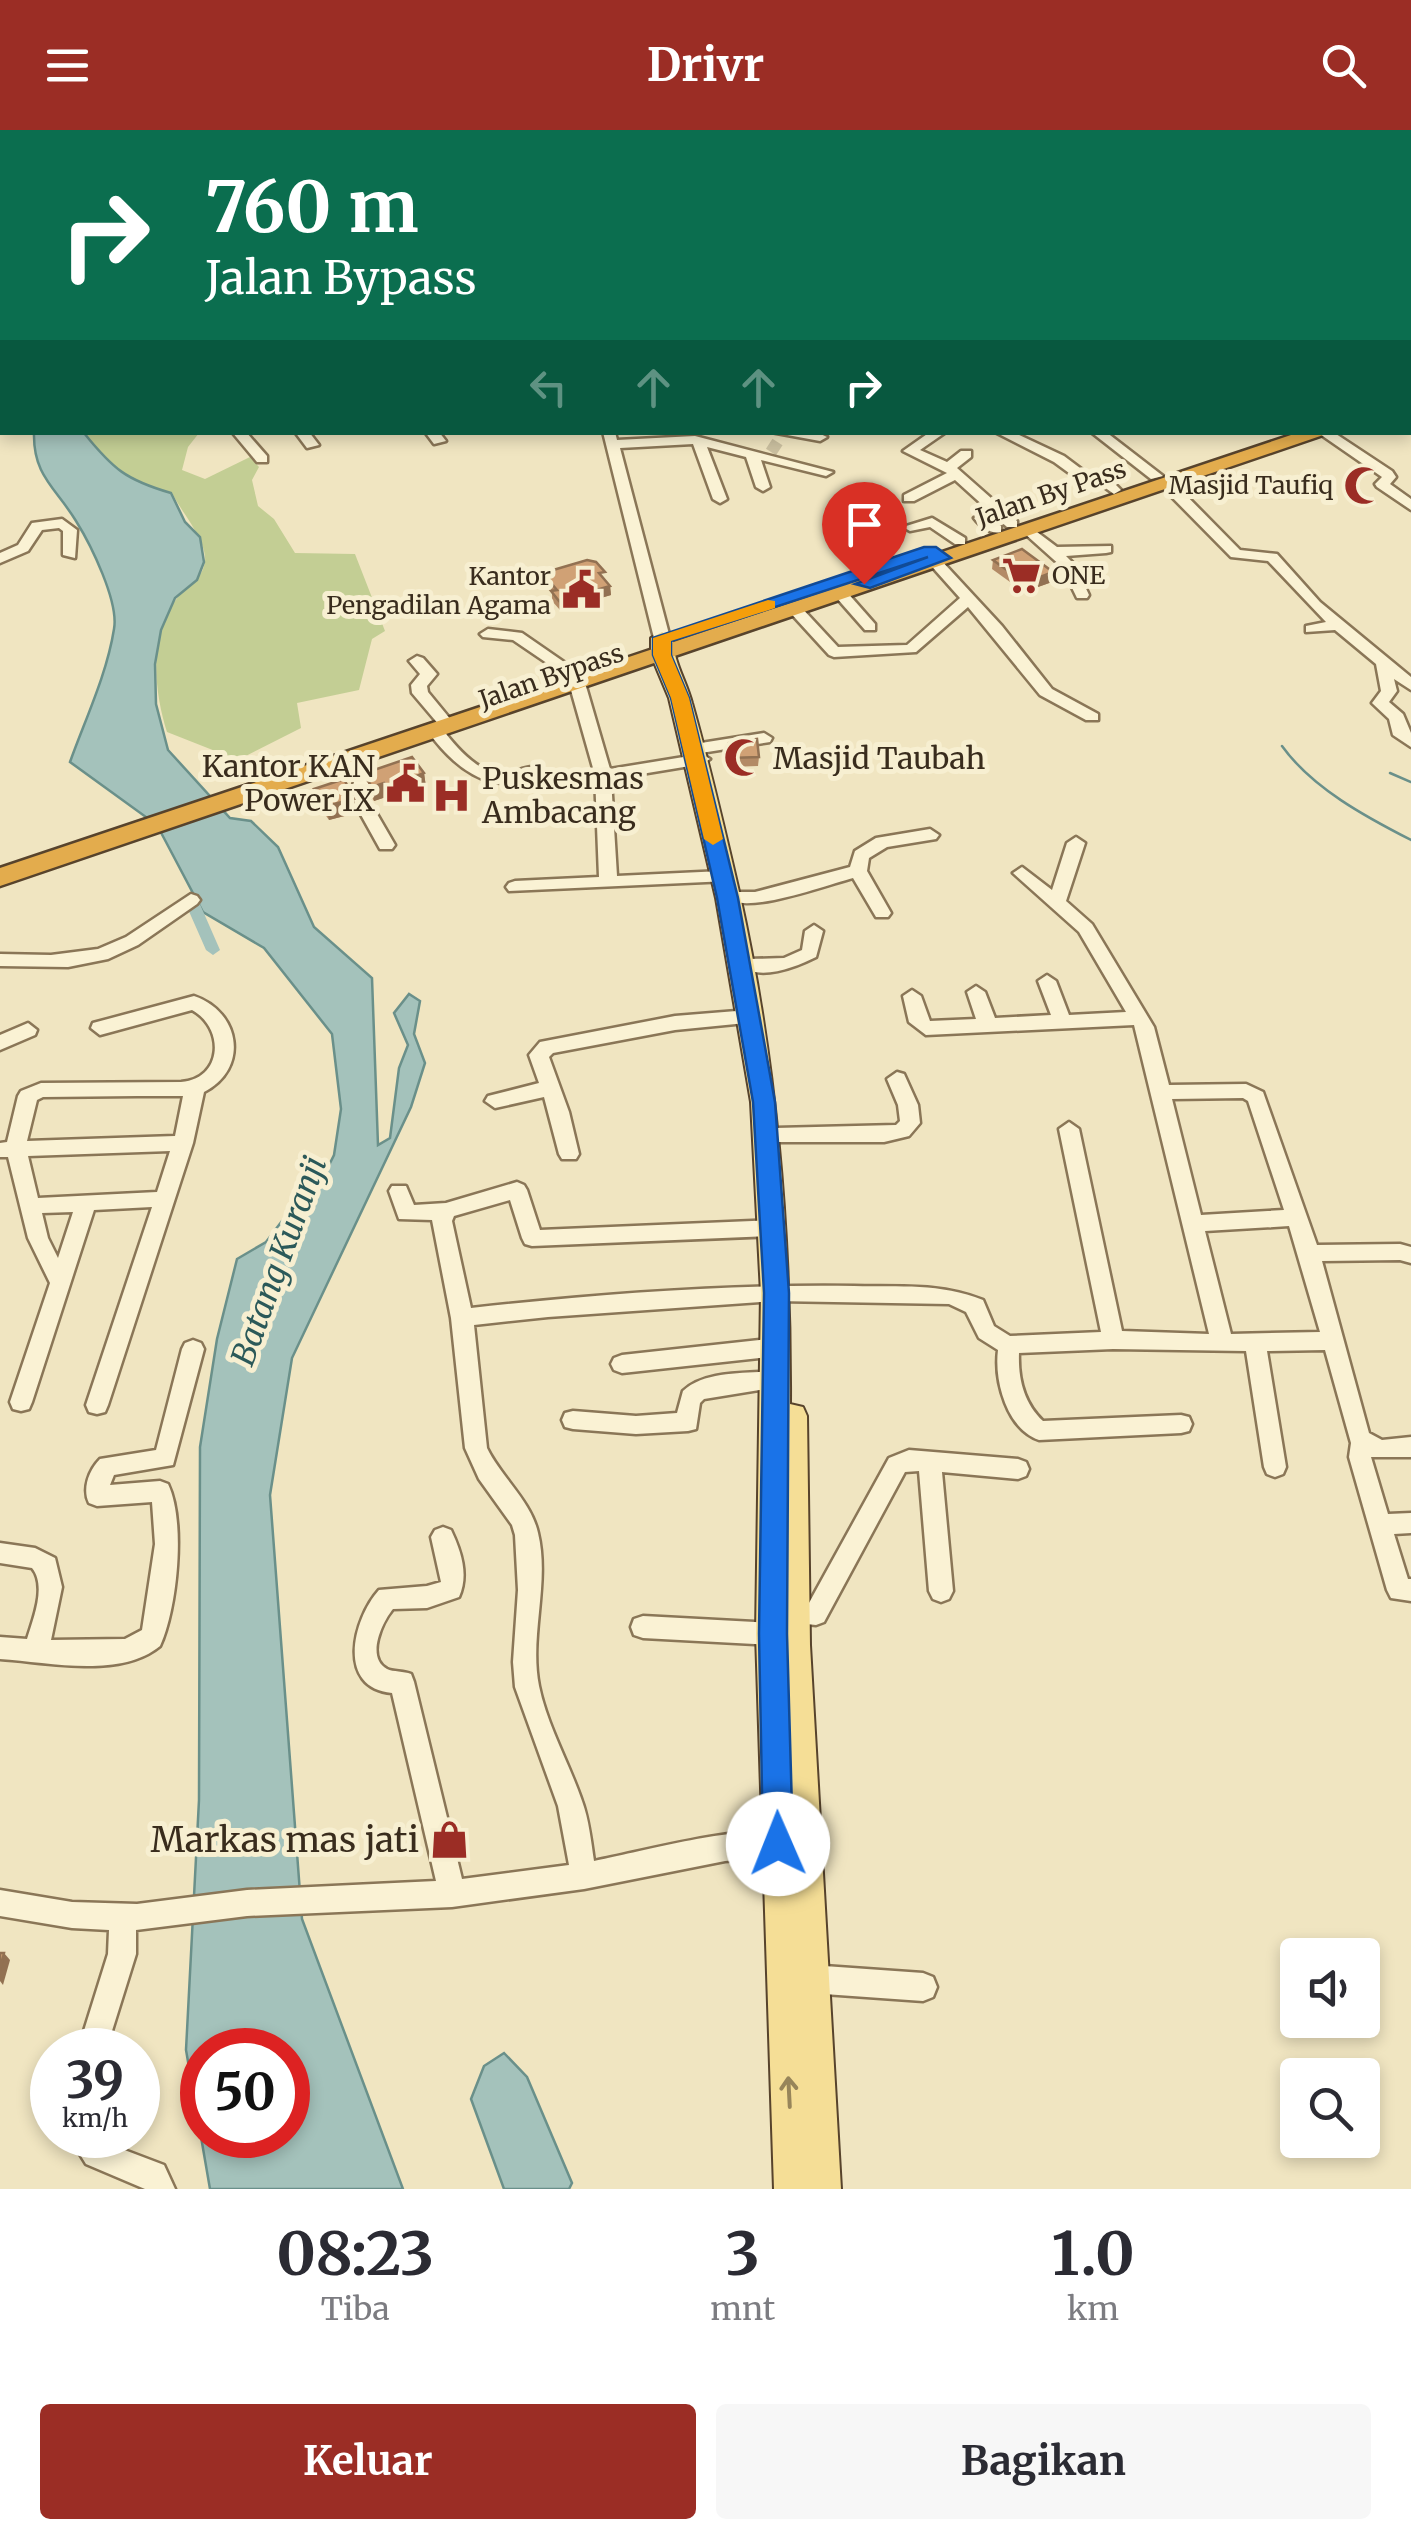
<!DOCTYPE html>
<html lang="id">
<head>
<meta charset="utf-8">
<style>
	:root { --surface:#fff; --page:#f7f7f7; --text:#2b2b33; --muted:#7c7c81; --accent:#9b2d25 }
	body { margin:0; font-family:Merriweather,serif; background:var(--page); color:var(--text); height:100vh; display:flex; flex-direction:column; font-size:38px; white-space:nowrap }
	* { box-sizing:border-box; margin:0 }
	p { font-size:32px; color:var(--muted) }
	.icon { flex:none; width:55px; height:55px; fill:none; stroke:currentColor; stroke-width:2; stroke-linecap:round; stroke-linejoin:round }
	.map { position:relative; height:2059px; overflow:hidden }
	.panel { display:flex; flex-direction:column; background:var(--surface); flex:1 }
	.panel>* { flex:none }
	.guide { position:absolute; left:0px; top:0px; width:1412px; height:305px; box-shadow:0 5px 15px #0003; background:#0b6e4f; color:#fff; overflow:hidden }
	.fabs { position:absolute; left:1280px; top:1808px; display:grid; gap:20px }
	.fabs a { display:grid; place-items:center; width:100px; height:100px; border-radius:10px; background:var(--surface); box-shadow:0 5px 15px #0003; font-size:50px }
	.speed { position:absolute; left:30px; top:1898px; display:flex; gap:20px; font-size:50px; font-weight:700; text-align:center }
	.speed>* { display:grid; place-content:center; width:130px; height:130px; border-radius:50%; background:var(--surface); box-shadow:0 5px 15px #0003; line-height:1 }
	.speed small { font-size:25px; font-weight:400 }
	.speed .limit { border:15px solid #d22; background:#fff; color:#111 }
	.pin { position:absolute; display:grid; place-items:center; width:85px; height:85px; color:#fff; margin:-102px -42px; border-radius:50% 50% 50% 0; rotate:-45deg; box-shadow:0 0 10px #0007 }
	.pin .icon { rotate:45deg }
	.me { position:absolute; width:110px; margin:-55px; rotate:359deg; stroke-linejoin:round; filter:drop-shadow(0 0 8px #0008) }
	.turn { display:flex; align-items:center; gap:35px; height:210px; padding:0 40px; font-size:45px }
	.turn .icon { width:130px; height:130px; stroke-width:2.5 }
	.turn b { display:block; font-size:70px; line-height:85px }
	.lanes { display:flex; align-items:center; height:95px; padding:0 40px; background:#0003; justify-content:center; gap:50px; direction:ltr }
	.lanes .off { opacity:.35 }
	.eta { display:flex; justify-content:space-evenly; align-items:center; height:170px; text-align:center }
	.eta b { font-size:60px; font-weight:700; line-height:70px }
	.button { display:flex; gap:20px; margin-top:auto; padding:20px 40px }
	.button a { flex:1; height:115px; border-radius:10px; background:var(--accent); color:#fff; font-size:40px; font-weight:700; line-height:115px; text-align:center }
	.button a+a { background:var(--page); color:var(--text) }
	header { display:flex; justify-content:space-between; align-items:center; height:130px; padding:0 40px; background:var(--accent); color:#fff; font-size:45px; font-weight:700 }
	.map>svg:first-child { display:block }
	.green { fill:#c3ce94 }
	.water { fill:#a4c2bb; stroke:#6a908a; stroke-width:2.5; fill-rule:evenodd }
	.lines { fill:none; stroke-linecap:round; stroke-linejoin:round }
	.stream { stroke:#6a908a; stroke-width:2.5 }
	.canal { fill:#a4c2bb; fill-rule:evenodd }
	.minor-tunnel { stroke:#cbc0a0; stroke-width:12; stroke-dasharray:12 6; stroke-linecap:butt }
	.minor-casing { stroke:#8a7657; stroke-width:5 }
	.major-casing { stroke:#57432c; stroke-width:4 }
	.highway-casing { stroke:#57432c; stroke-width:5 }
	.minor { fill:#faf2d4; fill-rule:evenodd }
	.major { fill:#f5de96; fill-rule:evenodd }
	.highway { fill:#e3ac4d; fill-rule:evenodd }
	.wall { fill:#b38a65 }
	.shaded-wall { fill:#927152 }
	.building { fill:#d0a175; stroke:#927152; stroke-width:2.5 }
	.oneway { stroke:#97855a }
	.route { fill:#1a73e8; stroke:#114b97; stroke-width:2.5 }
	.slow { fill:#f59e0b }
	.labels { text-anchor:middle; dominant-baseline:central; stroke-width:10; stroke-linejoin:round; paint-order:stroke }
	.far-poi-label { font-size:25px; fill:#392c1d; stroke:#f7efd1; text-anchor:end }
	.far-street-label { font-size:25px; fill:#392c1d; stroke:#f7efd1 }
	.poi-label { font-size:30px; fill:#392c1d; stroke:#f7efd1; text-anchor:start }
	.water-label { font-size:32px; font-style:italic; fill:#2b5959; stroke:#f7efd1 }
	.near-poi-label { font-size:35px; fill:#392c1d; stroke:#f7efd1; text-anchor:end }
</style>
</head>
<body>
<header><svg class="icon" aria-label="menu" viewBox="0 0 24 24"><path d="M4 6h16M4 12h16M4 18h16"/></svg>Drivr<svg class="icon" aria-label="search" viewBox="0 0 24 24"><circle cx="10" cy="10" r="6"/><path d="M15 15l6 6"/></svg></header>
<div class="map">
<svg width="1411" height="2059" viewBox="0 0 1411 2059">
	<rect width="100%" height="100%" fill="#f0e5c1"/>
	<!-- green -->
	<path class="green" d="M84,303H199L188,317L182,340L205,349L250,327L259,337L252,350L258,376L274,389L295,423L355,424L385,501L372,509L359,560L297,573L301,598L238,630L167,602C154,562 148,503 178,467C188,455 203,449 205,431C207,411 182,383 172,363C127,349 113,339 84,303Z"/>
	<!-- water -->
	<g class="water">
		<path d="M34,303H84C113,339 126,350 171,363L185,392L200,407L204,432L197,450L175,468L161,500L155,534L156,574L168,620L230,688L251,691L278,717L314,797L372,848L378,1015L390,1008L399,938L408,915L394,883L409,864L420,871L414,904L425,933L411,977L292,1228L270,1365L302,1789L403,2059H210L186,1920L199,1670L200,1317L217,1209L237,1129L266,1112L282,1091L307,1079L334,1025L341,979L332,904L264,818L203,782L157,695L70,632C85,590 107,544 114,499C119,472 91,415 76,391C56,358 33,346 34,303ZM202,1920H288V2005H202Z"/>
		<polygon points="504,1923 527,1947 572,2053 569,2059 504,2059 471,1969 484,1936"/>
	</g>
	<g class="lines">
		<!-- stream -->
		<g class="stream">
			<path d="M1282,616C1312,658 1366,687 1411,710"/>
			<polyline points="1390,643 1411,652"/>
		</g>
		<!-- canal -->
		<polygon class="canal" points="202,762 209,766 199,772 220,820 213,825 206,820 184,770 186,767"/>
		<!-- minor-tunnel -->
		<polyline class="minor-tunnel" points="771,322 780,308"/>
		<defs>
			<g id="minor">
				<polygon points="232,0 243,0 244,2 233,2"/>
				<polygon points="368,0 378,0 379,2 369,2"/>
				<rect x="490" y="0" width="10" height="2"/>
				<polygon points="735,0 746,0 747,2 736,2"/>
				<polygon points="1222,0 1237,0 1238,2 1224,2"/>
				<rect x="1410" y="66" width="1" height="7"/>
				<rect x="1410" y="127" width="1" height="8"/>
				<polygon points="232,302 246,302 267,326 267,332 257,332"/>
				<polygon points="295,302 309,302 319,315 307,318"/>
				<polygon points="425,302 439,302 446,311 434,314"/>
				<polygon points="603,302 615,302 617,310 695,306 833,342 826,346 761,330 770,357 763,361 756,357 746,327 707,317 727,369 720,373 713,369 693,314 620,318 670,508 662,513 654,508"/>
				<polygon points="771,302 816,302 827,307 820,311"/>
				<polygon points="930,302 946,302 920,320 947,332 961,321 971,321 971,327 957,338 1017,391 1017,397 1007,397 955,350 914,371 904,371 904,365 947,343 903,321"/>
				<polygon points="995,302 1013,302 1064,326 1088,344 1106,345 1121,360 1114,364 1097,352 1080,351 1054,332"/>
				<polygon points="1091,302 1106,302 1163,346 1151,349"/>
				<polygon points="1317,302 1333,302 1392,341 1396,347 1390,354 1411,369 1411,380 1377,357 1375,354 1382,347"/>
				<polygon points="1161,350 1171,350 1240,420 1277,424 1320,472 1411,547 1411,560 1394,549 1397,561 1389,572 1403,584 1411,603 1411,617 1393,605 1389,589 1372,573 1381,561 1376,534 1335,500 1306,502 1306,496 1326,492 1268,431 1231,427 1161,356"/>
				<path d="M981,384L1001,396V402C991,405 980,396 974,388Z"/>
				<polygon points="932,388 965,408 965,414 955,414 930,397 910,401 903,397"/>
				<polygon points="62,389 77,400 75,428 63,425 63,401 59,398 42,400 28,421 0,433 0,423 18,415 32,393"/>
				<polygon points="1029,396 1057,417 1111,416 1111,422 1106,423 1066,426 1075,435 1089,465 1087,468 1077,468 1062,437 1024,403 1024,397"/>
				<polygon points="934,427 939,428 1002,496 1052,559 1098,584 1098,590 1086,590 1040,565 968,477 916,522 834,527 829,525 786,478 789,475 799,475 838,517 907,515 960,468 927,431"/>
				<polygon points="840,459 845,460 875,494 875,500 865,500 835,466 835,460"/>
				<polygon points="488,499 522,503 577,541 569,546 563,544 513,510 483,507 480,504"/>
				<path d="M417,526L423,528L437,544L427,556L428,562L456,596L454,599L443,600C456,617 478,643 502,644C514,645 522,636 534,637V645C490,669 452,635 427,600L429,597L440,596L412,563L411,555L420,544L409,531Z"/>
				<polygon points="577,548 585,553 610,639 702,624 710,629 702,634 611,649 617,746 722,741 728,743 731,747 728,751 509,761 506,757 509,753 515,751 599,747 595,645 569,553"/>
				<polygon points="764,603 772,608 770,612 701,623 693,618 701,613"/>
				<polygon points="359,622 365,623 374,639 366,665 395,715 392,719 380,719 350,665 358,639 351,627"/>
				<path d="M930,699L939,705L936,709L887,717L869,728L867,741L891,783L888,787H876L853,748C827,755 746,785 727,768L736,762H755L850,737L855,721L876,708Z"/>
				<path d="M1076,707L1085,713L1066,771L1092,794L1154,897L1169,955L1246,954L1263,962L1317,1115L1400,1114L1411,1117V1133L1400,1130L1322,1131L1369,1303L1382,1310L1411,1307V1327H1371L1388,1384L1411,1383V1403L1394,1404L1408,1449H1411V1471L1391,1468L1387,1460L1349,1327L1351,1313L1325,1220L1267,1221L1286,1337L1283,1344L1275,1347L1267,1344L1264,1337L1246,1221L1113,1219L1019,1223C1018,1249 1024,1273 1043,1291L1181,1285L1189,1287L1192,1294L1189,1301L1181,1303L1039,1310C1007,1299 994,1251 998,1220L979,1208L966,1182L949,1174L776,1171L548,1187L474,1195L487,1318C501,1347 531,1371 538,1403C550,1453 529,1506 539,1556C547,1595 569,1633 582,1671C589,1690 591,1711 594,1731C636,1723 752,1691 787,1705L791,1714L787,1723L778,1727L725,1731L584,1759L452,1777L247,1786L136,1800V1824L106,1920H78L108,1824L109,1800L72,1798L0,1786V1760L72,1772L137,1774L247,1760L436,1751L392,1563C336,1558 353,1489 379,1460L427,1456L441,1452L431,1407L435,1400L443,1397L451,1400C461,1421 469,1445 459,1467L427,1478L393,1479C383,1491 365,1527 387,1539C393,1542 404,1541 411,1544L414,1552L462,1749L569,1735L558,1676L515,1557L513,1532L518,1460L515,1405L512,1395L479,1349L465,1318L451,1188L432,1090L399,1089L389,1061L392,1056H406L414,1075L446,1073L517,1052L524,1055L527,1060L540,1100L773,1090L780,1092L783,1098L780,1104L773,1106L532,1116L525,1114L522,1108L510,1070L454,1086L452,1091L471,1178C598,1164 726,1154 854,1156C900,1157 940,1153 983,1170L994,1196L1010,1206L1101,1202L1059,999L1069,992L1079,999L1122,1201L1209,1204L1134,895L926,905L909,892L903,866L912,860L921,866L930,891L976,889L967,862L976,856L985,862L995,888L1051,885L1038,851L1047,845L1056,851L1069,885L1126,882L1079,802L1013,743L1022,737L1052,760L1067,713ZM1243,968L1248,971L1284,1080L1201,1085L1172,969ZM1289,1096L1320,1202L1231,1204L1205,1101Z"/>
				<polygon points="191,764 197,766 200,770 197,774 138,815 108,829 68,837 0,836 0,824 51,825 98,819 126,807"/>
				<path d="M814,795L823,801L816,827C796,837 759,852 740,835L749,829L784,828L802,820L805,801Z"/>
				<path d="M194,866C241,882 249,939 204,962L193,1013L108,1275L105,1282L97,1284L89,1282L86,1275L152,1077L94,1080L32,1272L29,1279L21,1281L13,1279L10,1272L50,1153L28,1108L8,1027H0V1013L7,1012L18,966L21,961L41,953L181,952C223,949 225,898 192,880L100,905L91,898L93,893ZM137,966H183L175,1006L27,1011L37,970L43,967ZM170,1021L157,1062L38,1068L28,1026ZM73,1082L58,1128L48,1108L42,1083Z"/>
				<polygon points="749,880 756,882 758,887 756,892 675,900 553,923 549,927 569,982 579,1024 576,1029 562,1029 559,1024 544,967 495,978 485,971 488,966 539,953 529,925 540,912 675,886"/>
				<polygon points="28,893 37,900 35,905 0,920 0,905"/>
				<polygon points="897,942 904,944 918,975 920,993 909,1006 884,1012 776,1012 766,1005 776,998 896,995 900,991 898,975 887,949"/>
				<polygon points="777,1208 785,1211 788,1217 785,1223 777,1226 622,1243 614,1240 611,1234 614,1228 622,1225"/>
				<path d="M193,1210L201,1213L204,1219L173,1335L114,1345L110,1355L160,1351L168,1354C186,1392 177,1479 160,1516C120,1549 48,1532 0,1529V1507L27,1509C33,1489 47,1456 32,1438L0,1433V1413L35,1418L55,1428L62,1457L51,1510L125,1509L142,1500L155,1414L152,1372L97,1376L89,1373C82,1359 89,1340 100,1329L156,1320L182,1219L185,1213Z"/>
				<path d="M775,1241L783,1244L786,1250L783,1256L704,1269L700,1273L696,1299L688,1301L636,1304L573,1299L565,1297L562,1290L565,1283L573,1281L636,1286L677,1283L683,1261C706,1240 746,1244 775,1241Z"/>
				<polygon points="909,1320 1018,1329 1026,1332 1029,1339 1026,1346 1018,1349 942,1342 953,1461 949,1469 941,1472 933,1469 929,1461 919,1341 905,1342 824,1492 816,1495 787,1492 783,1484 787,1476 809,1473 889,1328"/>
				<polygon points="643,1486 773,1493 782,1496 785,1504 782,1512 773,1515 643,1508 634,1505 631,1497 634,1489"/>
				<polygon points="810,1835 923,1843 933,1847 937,1857 933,1867 923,1871 810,1863 800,1859 796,1849 800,1839"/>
				<polygon points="68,2005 100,2005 106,2013 164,2035 175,2059 145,2059 86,2034"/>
			</g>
			<path id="major" d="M662,502L673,508C673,532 686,550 692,573C710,636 725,701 740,766C777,934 791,1102 790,1274L803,1277L807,1286L810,1515L841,2059H774L756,1504L761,1163L751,972L716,768L669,568L651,525V508Z"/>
			<g id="highway">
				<polygon points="1411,266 1411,279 1410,279 1410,266"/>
				<polygon points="1300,302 1332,302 0,756 0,738"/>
			</g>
		</defs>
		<!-- minor casing -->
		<use href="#minor" class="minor-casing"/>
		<!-- major casing -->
		<use href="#major" class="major-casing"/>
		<!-- highway casing -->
		<use href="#highway" class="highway-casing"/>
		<!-- minor -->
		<use href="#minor" class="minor"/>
		<!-- major -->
		<use href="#major" class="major"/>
		<!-- highway -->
		<use href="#highway" class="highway"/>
	</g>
	<!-- wall -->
	<g class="wall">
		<polygon points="993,430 1052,452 1024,462 992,439"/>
		<polygon points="543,443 605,450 610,456 611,465 560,480 552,471 552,461 544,452"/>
		<polygon points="729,613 759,627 758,636 730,637"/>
		<polygon points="424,643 426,657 390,672 386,667 374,671 370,665 368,651"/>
		<polygon points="314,659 356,683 329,690 317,673"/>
	</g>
	<!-- shaded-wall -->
	<g class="shaded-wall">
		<polygon points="1053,442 1052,452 1024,462 1025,453"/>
		<polygon points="610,456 611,465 560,480 559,471"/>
		<polygon points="424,643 426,657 390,672 388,658"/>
		<polygon points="384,653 386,667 374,671 372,657"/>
		<polygon points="354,669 356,683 329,690 326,676"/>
		<polygon points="4,1823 10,1830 3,1855 0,1851 0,1840"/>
	</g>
	<!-- building -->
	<g class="building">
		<polygon points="460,0 487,0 488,2 460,2"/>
		<polygon points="1022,419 1053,442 1025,453 993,430"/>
		<polygon points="587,430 596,432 605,442 599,443 610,456 559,471 551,461 557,460 543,443"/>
		<polygon points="757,609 759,627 730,628 729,613"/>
		<polygon points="412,627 424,643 388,658 384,653 372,657 368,651 371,641"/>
		<polygon points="344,649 354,669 326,676 314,659"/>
		<polygon points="0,1823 4,1823 0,1840"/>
	</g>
	<!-- one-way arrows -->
	<defs><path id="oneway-shaft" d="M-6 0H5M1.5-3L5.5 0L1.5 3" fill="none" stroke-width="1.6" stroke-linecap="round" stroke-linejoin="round" transform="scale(2.5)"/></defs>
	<use class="oneway" href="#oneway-shaft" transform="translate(789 1962) rotate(-93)"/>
	<!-- route -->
	<polygon class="route" points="924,417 936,417 951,428 870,458 855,454 928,427 671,511 671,525 689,568 738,768 775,972 789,1163 787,1504 793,1714 788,1725 778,1729 767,1725 763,1714 759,1504 764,1163 753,972 717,768 671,568 653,525 653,508"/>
	<!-- slow -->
	<polygon class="slow" points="768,470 775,471 775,478 671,511 671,525 689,568 723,709 713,715 704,709 671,568 653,525 653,508"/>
	<!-- icons -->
	<defs>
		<symbol id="mosque-bare" viewBox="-9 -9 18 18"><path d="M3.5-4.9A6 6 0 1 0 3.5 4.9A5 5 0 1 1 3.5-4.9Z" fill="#9b2d25" stroke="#f7efd1" stroke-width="2.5" paint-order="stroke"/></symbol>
		<symbol id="supermarket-bare" viewBox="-9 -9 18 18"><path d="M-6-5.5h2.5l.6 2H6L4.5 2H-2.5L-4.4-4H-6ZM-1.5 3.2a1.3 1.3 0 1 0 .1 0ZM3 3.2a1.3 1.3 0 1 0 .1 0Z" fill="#9b2d25" stroke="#f7efd1" stroke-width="2.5" paint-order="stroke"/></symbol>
		<symbol id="civic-bare" viewBox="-9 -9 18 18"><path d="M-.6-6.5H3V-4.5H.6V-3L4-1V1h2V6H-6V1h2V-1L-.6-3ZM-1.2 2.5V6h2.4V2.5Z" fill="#9b2d25" stroke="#f7efd1" stroke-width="2.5" paint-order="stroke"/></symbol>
		<symbol id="hospital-bare" viewBox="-9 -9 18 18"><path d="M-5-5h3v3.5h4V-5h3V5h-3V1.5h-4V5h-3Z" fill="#9b2d25" stroke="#f7efd1" stroke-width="2.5" paint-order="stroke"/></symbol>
		<symbol id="shop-bare" viewBox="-9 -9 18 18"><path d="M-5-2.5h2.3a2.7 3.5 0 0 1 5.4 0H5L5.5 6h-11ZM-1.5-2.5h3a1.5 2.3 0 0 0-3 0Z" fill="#9b2d25" stroke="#f7efd1" stroke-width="2.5" paint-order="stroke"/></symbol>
	</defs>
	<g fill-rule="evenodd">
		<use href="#mosque-bare" x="1336" y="328" width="55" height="55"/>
		<use href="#supermarket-bare" x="994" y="418" width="55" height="55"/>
		<use href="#civic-bare" x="554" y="432" width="55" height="55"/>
		<use href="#mosque-bare" x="716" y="600" width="55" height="55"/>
		<use href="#civic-bare" x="378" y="626" width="55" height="55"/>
		<use href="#hospital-bare" x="424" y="638" width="55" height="55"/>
		<use href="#shop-bare" x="422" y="1682" width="55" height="55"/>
	</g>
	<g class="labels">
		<!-- far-poi labels -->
		<g class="far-poi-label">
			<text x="1333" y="355">Masjid Taufiq</text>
			<text x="1052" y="445" text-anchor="start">ONE</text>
			<text x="551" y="446">Kantor<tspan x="551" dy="29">Pengadilan Agama</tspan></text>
		</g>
		<!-- far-street labels -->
		<g class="far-street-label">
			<text transform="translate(1051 363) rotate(-19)">Jalan By Pass</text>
			<text transform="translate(551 546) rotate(-19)">Jalan Bypass</text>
		</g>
		<!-- poi labels -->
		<g class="poi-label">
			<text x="773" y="628">Masjid Taubah</text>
			<text x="375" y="636" text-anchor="end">Kantor KAN<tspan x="375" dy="34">Power IX</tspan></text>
			<text x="482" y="648">Puskesmas<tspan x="482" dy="34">Ambacang</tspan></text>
		</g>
		<!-- water labels -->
		<g class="water-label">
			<text transform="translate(279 1131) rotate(-70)">Batang Kuranji</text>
		</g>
		<!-- near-poi labels -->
		<g class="near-poi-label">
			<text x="419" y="1710">Markas mas jati</text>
		</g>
	</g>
</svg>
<div class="fabs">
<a><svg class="icon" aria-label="sound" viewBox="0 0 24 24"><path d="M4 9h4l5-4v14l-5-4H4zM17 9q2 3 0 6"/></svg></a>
<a><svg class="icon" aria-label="search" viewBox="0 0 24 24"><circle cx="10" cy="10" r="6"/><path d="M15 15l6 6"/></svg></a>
</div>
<div class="speed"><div>39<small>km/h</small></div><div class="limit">50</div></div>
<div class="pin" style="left:864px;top:454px;background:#d93025"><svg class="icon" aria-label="arrive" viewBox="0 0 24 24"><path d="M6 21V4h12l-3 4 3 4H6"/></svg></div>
<svg class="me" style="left:778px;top:1714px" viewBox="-20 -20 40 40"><circle r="19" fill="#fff"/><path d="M0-13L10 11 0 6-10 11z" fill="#1a73e8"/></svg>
<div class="guide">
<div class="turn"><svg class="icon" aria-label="right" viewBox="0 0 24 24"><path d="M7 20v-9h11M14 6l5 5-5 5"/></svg><div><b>760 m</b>Jalan Bypass</div></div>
<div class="lanes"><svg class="icon off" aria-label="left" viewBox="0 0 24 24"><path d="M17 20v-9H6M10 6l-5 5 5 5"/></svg><svg class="icon off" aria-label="ahead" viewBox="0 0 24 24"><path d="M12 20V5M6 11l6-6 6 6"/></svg><svg class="icon off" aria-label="ahead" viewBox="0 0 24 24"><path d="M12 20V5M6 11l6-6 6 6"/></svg><svg class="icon" aria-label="right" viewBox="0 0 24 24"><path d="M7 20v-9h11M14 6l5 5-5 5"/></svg></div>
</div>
</div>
<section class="panel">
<div class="eta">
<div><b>08:23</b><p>Tiba</p></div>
<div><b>3</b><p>mnt</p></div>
<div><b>1.0</b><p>km</p></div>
</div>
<div class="button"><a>Keluar</a><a>Bagikan</a></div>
</section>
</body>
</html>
